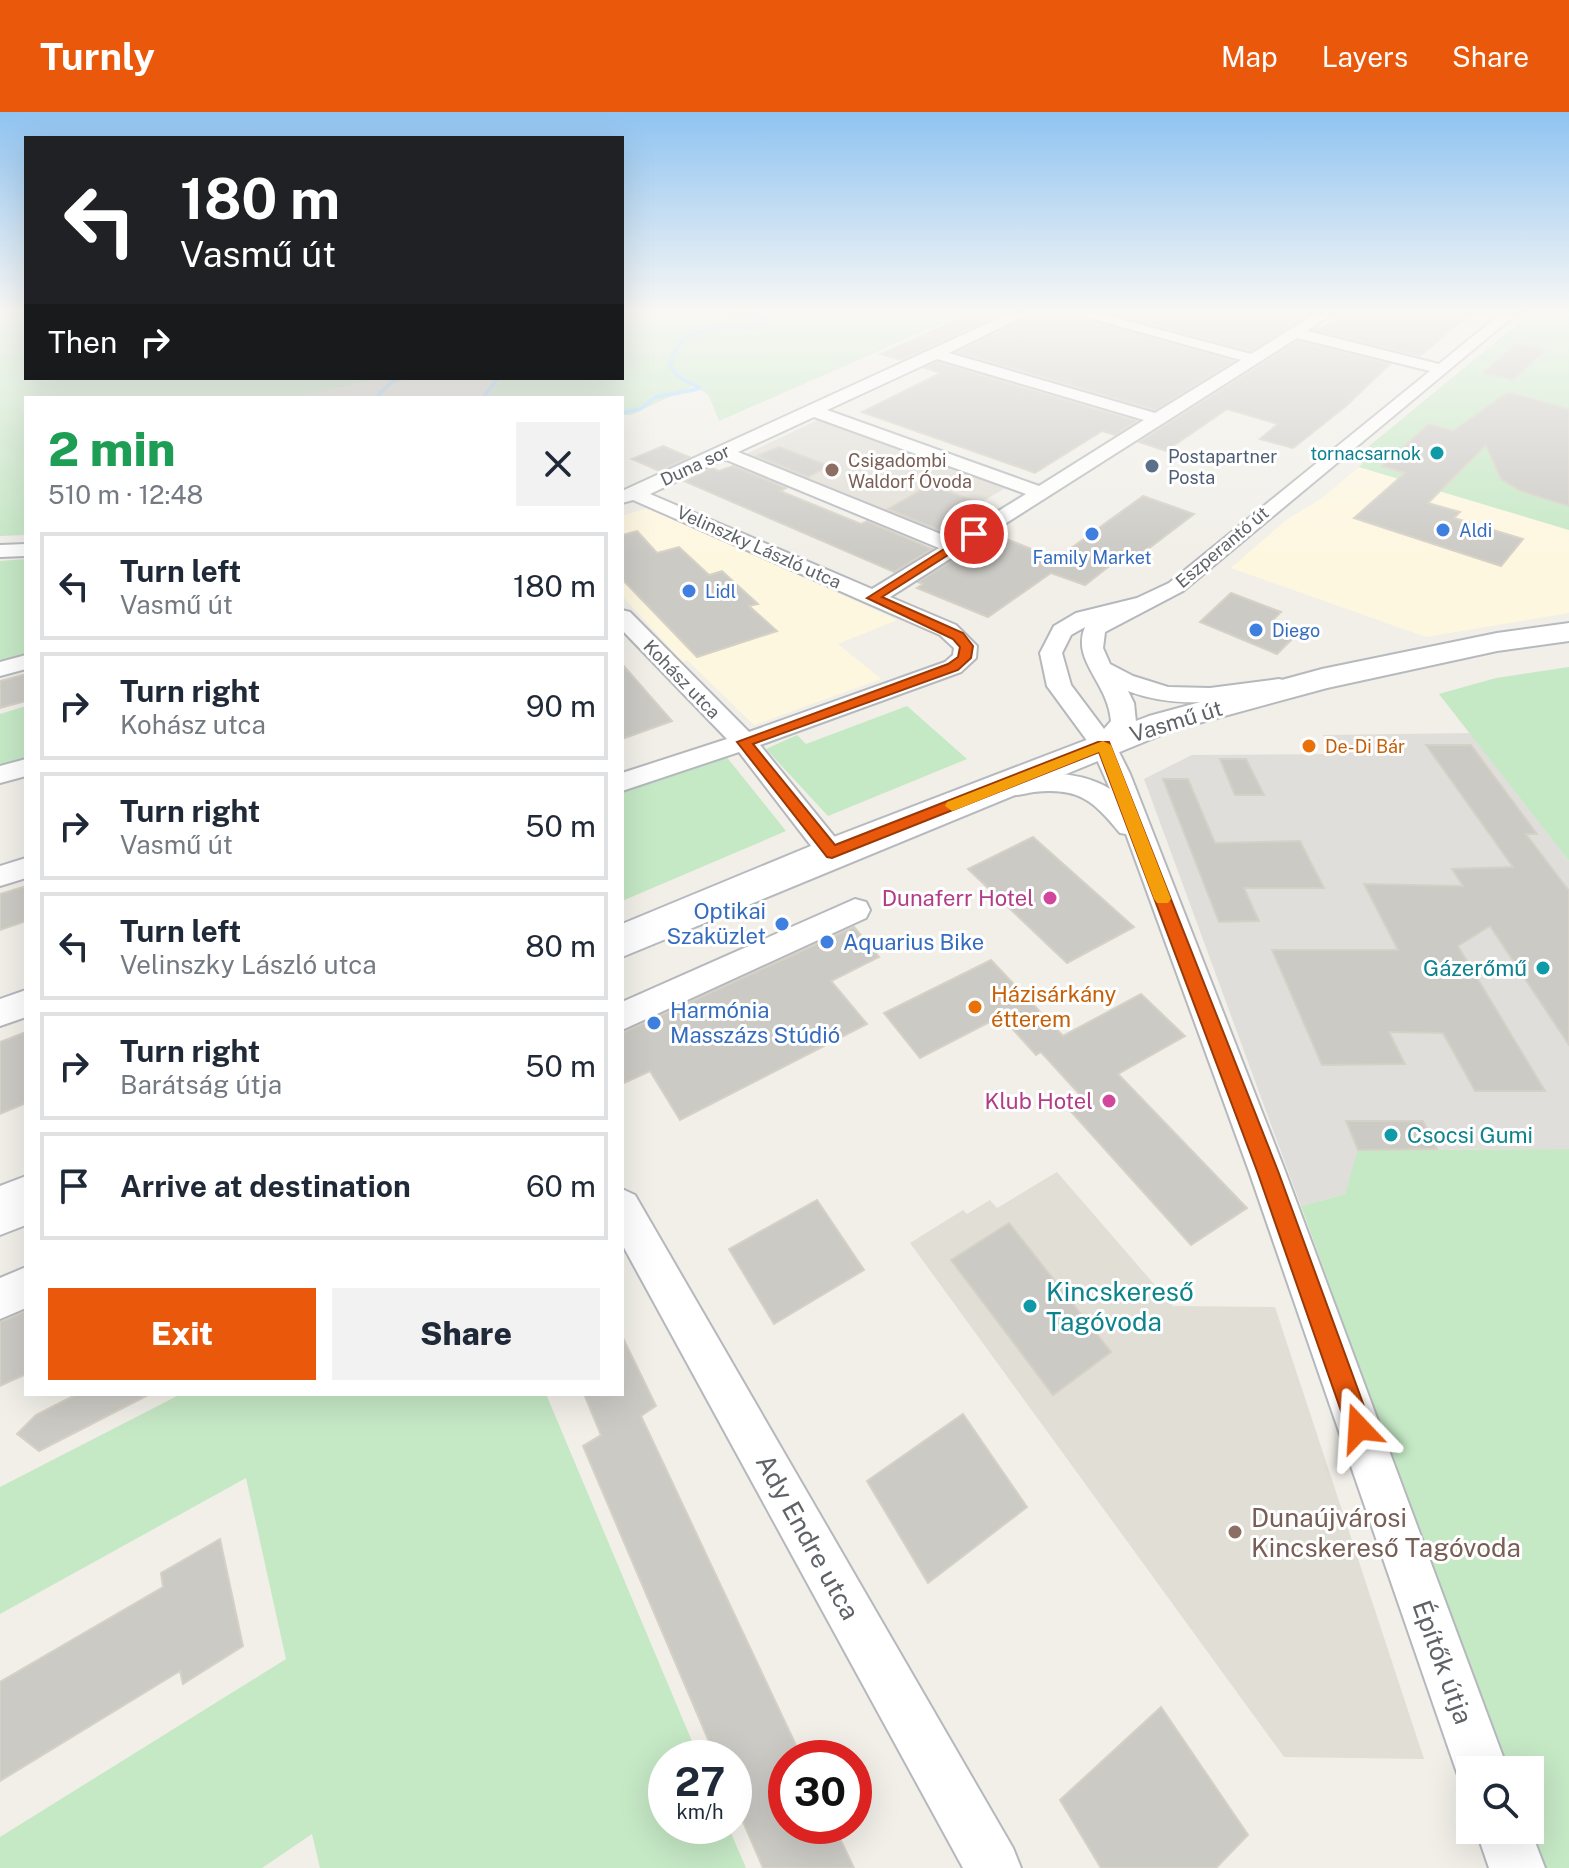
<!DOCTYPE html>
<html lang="en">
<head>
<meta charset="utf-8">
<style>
	:root { --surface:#fff; --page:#f2f2f3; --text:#1f2937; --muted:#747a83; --line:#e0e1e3; --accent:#ea580c }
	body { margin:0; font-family:"Public Sans",sans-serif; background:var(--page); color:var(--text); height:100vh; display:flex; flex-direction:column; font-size:30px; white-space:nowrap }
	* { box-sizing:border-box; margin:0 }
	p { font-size:26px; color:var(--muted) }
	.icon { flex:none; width:44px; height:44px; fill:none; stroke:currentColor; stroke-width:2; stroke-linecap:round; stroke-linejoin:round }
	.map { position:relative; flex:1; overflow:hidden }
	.details { position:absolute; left:24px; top:284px; width:600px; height:1000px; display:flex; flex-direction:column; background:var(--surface); border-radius:0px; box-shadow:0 8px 32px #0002 }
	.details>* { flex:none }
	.banner { position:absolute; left:24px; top:24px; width:600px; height:244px; border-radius:0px; box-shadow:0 8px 32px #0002; background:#202124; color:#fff; overflow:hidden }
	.fabs { position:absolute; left:1456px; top:1644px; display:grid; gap:16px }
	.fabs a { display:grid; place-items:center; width:88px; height:88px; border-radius:0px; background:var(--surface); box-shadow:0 8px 32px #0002; font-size:40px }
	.speed { position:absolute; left:648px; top:1628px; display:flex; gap:16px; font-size:40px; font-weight:700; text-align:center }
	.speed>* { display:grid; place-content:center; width:104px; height:104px; border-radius:50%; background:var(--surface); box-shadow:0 8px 32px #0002; line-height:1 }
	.speed small { font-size:20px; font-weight:400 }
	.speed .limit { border:12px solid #d22; background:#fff; color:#111 }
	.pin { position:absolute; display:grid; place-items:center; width:68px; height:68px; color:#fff; margin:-34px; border:4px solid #fff; border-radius:50%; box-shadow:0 2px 8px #0007 }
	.me { position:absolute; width:88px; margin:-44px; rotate:340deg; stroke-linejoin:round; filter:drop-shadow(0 0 6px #0008) }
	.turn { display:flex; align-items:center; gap:28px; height:168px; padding:0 24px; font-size:36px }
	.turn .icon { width:104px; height:104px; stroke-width:2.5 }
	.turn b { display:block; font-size:56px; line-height:68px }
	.then { display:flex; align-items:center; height:76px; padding:0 24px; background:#0003; gap:16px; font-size:30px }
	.round { display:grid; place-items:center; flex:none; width:84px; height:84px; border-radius:0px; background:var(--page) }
	.headline { display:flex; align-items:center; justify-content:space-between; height:136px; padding:0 24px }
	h1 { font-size:48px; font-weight:800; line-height:60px; color:#1e9e55 }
	.button { display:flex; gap:16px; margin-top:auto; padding:16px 24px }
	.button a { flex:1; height:92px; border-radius:0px; background:var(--accent); color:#fff; font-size:32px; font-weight:800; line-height:92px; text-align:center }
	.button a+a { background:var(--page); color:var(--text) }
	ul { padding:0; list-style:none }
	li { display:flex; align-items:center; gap:24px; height:108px; margin:0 16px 12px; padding:0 8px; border:4px solid var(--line); border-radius:0px }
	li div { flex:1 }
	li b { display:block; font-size:30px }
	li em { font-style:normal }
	header { display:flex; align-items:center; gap:48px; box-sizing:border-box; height:112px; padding:0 40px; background:var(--accent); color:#fff }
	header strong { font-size:38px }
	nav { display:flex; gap:44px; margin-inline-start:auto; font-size:28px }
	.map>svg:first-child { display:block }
	.commercial { fill:#fef7e0 }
	.industrial { fill:#e0deda }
	.education { fill:#e1ded6 }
	.green { fill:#c5e8c5 }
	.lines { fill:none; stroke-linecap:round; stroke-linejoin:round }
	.stream { stroke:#aadaff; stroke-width:4 }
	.building { fill:#cccac5; stroke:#d6d1c6; stroke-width:2 }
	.street-casing { stroke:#b5b8bc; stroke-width:4 }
	.secondary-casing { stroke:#b6babf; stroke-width:4 }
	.street { fill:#fff; fill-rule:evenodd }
	.secondary { fill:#fff; fill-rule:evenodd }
	.route { fill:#ea580c; stroke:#983908; stroke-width:2 }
	.slow { fill:#f59e0b }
	.culture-dot { fill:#0f9aa8; stroke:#fff; stroke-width:3 }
	.service-dot { fill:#5c6f8a; stroke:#fff; stroke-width:3 }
	.education-dot { fill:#8d6e63; stroke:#fff; stroke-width:3 }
	.shop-dot { fill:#3f7fe0; stroke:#fff; stroke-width:3 }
	.food-dot { fill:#e8710a; stroke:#fff; stroke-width:3 }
	.hotel-dot { fill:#d1479c; stroke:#fff; stroke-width:3 }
	.labels { text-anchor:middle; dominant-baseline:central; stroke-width:6; stroke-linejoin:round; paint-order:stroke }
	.far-culture-label { font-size:18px; fill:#0d838f; stroke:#fff; text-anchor:end }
	.far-service-label { font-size:18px; fill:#4e5e75; stroke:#fff; text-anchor:start }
	.far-education-label { font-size:18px; fill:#785e54; stroke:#fff; text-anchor:start }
	.far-street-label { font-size:18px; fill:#5f6368; stroke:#fff }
	.far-shop-label { font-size:18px; fill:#366cbe; stroke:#fff; text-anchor:start }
	.far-food-label { font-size:18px; fill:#c56008; stroke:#fff; text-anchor:start }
	.street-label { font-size:22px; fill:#5f6368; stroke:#fff }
	.hotel-label { font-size:22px; fill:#b23c85; stroke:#fff; text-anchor:end }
	.shop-label { font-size:22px; fill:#366cbe; stroke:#fff; text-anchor:start }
	.culture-label { font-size:22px; fill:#0d838f; stroke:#fff; text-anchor:end }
	.food-label { font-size:22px; fill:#c56008; stroke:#fff; text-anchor:start }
	.near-culture-label { font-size:26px; fill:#0d838f; stroke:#fff; text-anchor:start }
	.near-education-label { font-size:26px; fill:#785e54; stroke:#fff; text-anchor:start }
	.near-street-label { font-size:26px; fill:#5f6368; stroke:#fff }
</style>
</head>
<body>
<header>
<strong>Turnly</strong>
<nav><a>Map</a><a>Layers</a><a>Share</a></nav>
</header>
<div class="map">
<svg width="1569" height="1756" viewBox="0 0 1569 1756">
	<rect width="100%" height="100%" fill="#f1efe8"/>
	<!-- commercial -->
	<g class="commercial">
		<polygon points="1359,355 1569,418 1569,501 1426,525 1231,456 1286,408 1322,386"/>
		<polygon points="650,395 897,508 838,532 881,567 754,613 687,548 683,550 622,484 622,404"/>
	</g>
	<!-- industrial -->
	<g class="industrial">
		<polygon points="383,266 502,266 486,286 295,286"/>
		<polygon points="1470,621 1569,749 1569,1037 1359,1038 1345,1082 1301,1094 1144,667 1192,643 1333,642 1323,623"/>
	</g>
	<!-- education -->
	<g class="education">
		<polygon points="822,306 1009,374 966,399 976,404 941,426 740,345"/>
		<polygon points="1057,1060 1173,1194 1275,1195 1424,1647 1284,1645 910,1131 963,1098 967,1102 990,1088 997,1096"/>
	</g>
	<!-- green -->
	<g class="green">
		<polygon points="26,198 26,266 383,266 295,286 26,286 26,423 0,424 0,200"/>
		<polygon points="622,198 972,198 719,309 709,284 695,273 631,303 622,303 622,286 486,286 502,266 622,266"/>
		<polygon points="1488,198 1569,198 1569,418 1359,355 1363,351 1352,348 1525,206"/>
		<polygon points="26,447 26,545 0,551 0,449"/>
		<polygon points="1569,555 1569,749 1439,582 1496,566"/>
		<polygon points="26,594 26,647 0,655 0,602"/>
		<polygon points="907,594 967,647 828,704 766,637 797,623 806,632"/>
		<polygon points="725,643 786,719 622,789 622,677"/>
		<polygon points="1569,1037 1569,1756 1541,1756 1530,1718 1530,1658 1505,1658 1301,1094 1345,1082 1358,1038"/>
		<polygon points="181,1282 546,1282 699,1646 666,1646 666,1714 728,1714 746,1756 320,1756 312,1722 262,1756 0,1756 0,1725 286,1547 246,1366 0,1502 0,1375"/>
	</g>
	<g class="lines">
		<!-- stream -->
		<g class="stream">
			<path d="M700,198L760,203L766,208L759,215C724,219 678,209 670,254L679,265L700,276"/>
			<polyline points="622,200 651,198"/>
			<polyline points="0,202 16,198"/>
			<polyline points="376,286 390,271 401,266"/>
			<polyline points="483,286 498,266"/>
			<polyline points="622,301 640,297 656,285 697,277"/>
		</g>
	</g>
	<!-- building -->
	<g class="building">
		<polygon points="979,198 1009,198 901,248 881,242"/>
		<polygon points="1039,198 1058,198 1234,249 1155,298 957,240"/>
		<polygon points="1099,198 1259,198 1299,208 1251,239"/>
		<polygon points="1352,198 1475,198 1420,244 1314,218 1336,210"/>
		<polygon points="1298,229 1390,252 1345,295 1293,336 1260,327 1278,312 1227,297 1166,339 1139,330"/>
		<polygon points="1517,231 1545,238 1513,268 1483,261"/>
		<polygon points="937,250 1137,309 1115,323 1102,319 1035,361 862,300 941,261 925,256"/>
		<polygon points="1508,280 1569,297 1569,394 1521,379 1501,367 1486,333 1428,391 1460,400 1454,406 1523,427 1501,454 1354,406 1405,361 1382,354 1429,312 1453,319"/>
		<polygon points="663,334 689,345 659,359 632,347"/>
		<polygon points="779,335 829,354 808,365 757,344"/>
		<polygon points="733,354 786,376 780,379 802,388 861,412 867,409 932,437 894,460 684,369 712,356 719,359"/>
		<polygon points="930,373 980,391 954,407 970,413 953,424 888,397"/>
		<polygon points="1143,384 1194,402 1136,446 1126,441 1085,473 1051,461 988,505 917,476 923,472 918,470 994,422 1056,447"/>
		<polygon points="637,419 657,441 679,435 709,463 722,459 758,492 749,494 777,519 697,545 622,467 622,423"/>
		<polygon points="1231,481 1281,500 1271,510 1298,521 1277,542 1200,510"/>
		<polygon points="622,552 656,591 672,609 622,627"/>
		<polygon points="26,562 26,589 0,596 0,569"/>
		<polygon points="1426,633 1471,633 1537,722 1526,722 1569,779 1569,933 1490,814 1458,834 1545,979 1475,979 1443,921 1389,920 1405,952 1322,953 1272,838 1398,838 1364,772 1463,774 1452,757 1513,755"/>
		<polygon points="1220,647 1246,647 1264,683 1235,683"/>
		<polygon points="1163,667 1188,667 1215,731 1300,729 1324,776 1244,776 1259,809 1219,810"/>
		<polygon points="1033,725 1134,815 1067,851 968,757"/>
		<polygon points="26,774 26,809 0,818 0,782"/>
		<polygon points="854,815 879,845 831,869 867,912 680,1008 650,959 622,972 622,921"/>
		<polygon points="991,848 1063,924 1141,882 1185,924 1118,962 1247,1096 1191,1133 1066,994 1082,985 1041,940 1036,943 1001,904 920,946 884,901"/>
		<polygon points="26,920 26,991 0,1002 0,930"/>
		<polygon points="1346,1009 1423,1009 1437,1037 1358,1038"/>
		<polygon points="817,1088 864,1158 774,1212 729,1137"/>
		<polygon points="1009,1111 1111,1240 1053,1283 951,1148"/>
		<polygon points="26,1199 26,1262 0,1274 0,1210"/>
		<polygon points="622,1224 656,1294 641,1304 802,1646 786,1646 786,1714 834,1714 854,1756 763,1756 734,1689 734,1646 716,1646 583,1334 601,1323 584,1282 622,1282"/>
		<polygon points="77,1282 150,1282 39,1339 17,1322 36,1303"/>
		<polygon points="963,1302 1027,1395 928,1471 867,1369"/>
		<polygon points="220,1427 243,1534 183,1572 180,1559 0,1669 0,1570 163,1475 161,1461"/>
		<polygon points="1161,1595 1248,1723 1216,1756 1101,1756 1060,1688"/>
	</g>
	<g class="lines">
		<defs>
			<g id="street">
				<path d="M1017,198H1036L949,241L1155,301L1241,248L1061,198H1086L1251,242L1321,198H1338L1307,219L1439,252L1505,198H1521L1183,479L1105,520L1103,536L1110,552L1133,564L1168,575L1210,576L1279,567L1287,569L1291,574L1287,579L1279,581C1228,589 1178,598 1128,579L1134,591L1136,610L1116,634L1130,662L1285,1059L1508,1658H1470V1679L1463,1677L1456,1658L1249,1059L1126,722L1120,721C1093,688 1078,675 1034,680C1021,682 1009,686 997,682L993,676L997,670C1034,660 1075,656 1110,677L1091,634L1047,574L1040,541L1054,514L1076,501L1137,486L1169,471L1430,259L1297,226L890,485L956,513L977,534L976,546L961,560L760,633L842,734L846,741L842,748L832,751L822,748L739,640L622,679V661L727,627L622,518V498L630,500L749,620L945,550L953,543L954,536L940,523L633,388L622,391V379ZM937,247L1144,308L1039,374L827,298ZM814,305L1026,382L953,427L738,340ZM724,347L939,436L872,477L650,382ZM1085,515C1071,549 1108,570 1111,609L1104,617L1071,573L1062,541L1071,523Z"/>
				<polygon points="26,432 26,444 0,445 0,433"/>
				<polygon points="26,543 26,557 0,564 0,550"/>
				<polygon points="26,647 26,664 0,671 0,654"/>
				<polygon points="26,746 26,766 0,774 0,754"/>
				<polygon points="855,787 866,790 870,798 866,806 622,918 622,890"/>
				<polygon points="26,878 26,905 0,914 0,887"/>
				<polygon points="622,1077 635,1083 1013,1736 1021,1756 963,1756 622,1132"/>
				<polygon points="26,1155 26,1196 0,1207 0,1166"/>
				<polygon points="1476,1718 1530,1717 1545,1756 1489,1756"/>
			</g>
			<g id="secondary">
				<polygon points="1569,511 1569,529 1497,539 1327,576 1173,618 622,845 622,812 818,731 1149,604 1322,557 1497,521"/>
				<polygon points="26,1064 26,1113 0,1123 0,1074"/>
			</g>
		</defs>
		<!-- street casing -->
		<use href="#street" class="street-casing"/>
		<!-- secondary casing -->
		<use href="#secondary" class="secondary-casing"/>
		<!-- street -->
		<use href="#street" class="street"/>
		<!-- secondary -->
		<use href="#secondary" class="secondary"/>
	</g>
	<!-- sky -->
	<linearGradient id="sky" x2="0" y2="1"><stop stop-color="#8fc3f1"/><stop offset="0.45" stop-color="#f9f8f5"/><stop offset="1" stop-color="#f9f8f5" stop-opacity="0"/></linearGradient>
	<rect width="1569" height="444" fill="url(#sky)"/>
	<!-- route -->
	<polygon class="route" points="974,418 978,419 978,424 882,485 963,521 973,534 971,546 958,558 753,632 835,733 1098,630 1109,630 1278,1059 1372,1316 1368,1325 1359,1328 1350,1325 1347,1316 1257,1059 1099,640 832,746 827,745 737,630 948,552 958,545 960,535 953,527 867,486"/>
	<!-- slow -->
	<polygon class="slow" points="1103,629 1111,633 1171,787 1168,791 1157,791 1154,787 1099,640 958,697 952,699 945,694 947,690"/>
	<!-- markers -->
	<g class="culture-dot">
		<circle cx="1437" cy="341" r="8"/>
		<circle cx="1543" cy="856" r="8"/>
		<circle cx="1391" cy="1023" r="8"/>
		<circle cx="1030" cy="1194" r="8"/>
	</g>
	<circle class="service-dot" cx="1152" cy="354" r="8"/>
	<g class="education-dot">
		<circle cx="832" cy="358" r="8"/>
		<circle cx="1235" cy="1420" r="8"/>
	</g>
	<g class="shop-dot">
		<circle cx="1443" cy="418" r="8"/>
		<circle cx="1092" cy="422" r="8"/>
		<circle cx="689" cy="479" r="8"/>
		<circle cx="1256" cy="518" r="8"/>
		<circle cx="782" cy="812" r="8"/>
		<circle cx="827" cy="830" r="8"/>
		<circle cx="654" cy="911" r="8"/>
	</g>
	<g class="food-dot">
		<circle cx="1309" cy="634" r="8"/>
		<circle cx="975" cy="895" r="8"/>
	</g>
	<g class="hotel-dot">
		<circle cx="1050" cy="786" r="8"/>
		<circle cx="1109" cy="989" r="8"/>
	</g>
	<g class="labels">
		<!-- far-culture labels -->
		<g class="far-culture-label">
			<text x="1421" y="341">tornacsarnok</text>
		</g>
		<!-- far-service labels -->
		<g class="far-service-label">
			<text x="1168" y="344">Postapartner<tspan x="1168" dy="21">Posta</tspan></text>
		</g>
		<!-- far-education labels -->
		<g class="far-education-label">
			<text x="848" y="348">Csigadombi<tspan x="848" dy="21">Waldorf Óvoda</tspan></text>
		</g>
		<!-- far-street labels -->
		<g class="far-street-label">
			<text transform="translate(695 353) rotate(-25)">Duna sor</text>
			<text transform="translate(759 435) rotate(24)">Velinszky László utca</text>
			<text transform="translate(1222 435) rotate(-40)">Eszperantó út</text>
			<text transform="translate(682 567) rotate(46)">Kohász utca</text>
		</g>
		<!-- far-shop labels -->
		<g class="far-shop-label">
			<text x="1459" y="418">Aldi</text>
			<text x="1092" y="445" text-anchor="middle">Family Market</text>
			<text x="705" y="479">Lidl</text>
			<text x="1272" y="518">Diego</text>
		</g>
		<!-- far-food labels -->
		<g class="far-food-label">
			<text x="1325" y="634">De-Di Bár</text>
		</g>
		<!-- street labels -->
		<g class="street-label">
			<text transform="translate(1176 609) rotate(-17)">Vasmű út</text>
		</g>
		<!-- hotel labels -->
		<g class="hotel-label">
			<text x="1034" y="786">Dunaferr Hotel</text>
			<text x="1093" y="989">Klub Hotel</text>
		</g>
		<!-- shop labels -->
		<g class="shop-label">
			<text x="766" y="799" text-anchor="end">Optikai<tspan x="766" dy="25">Szaküzlet</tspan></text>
			<text x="843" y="830">Aquarius Bike</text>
			<text x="670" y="898">Harmónia<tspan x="670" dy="25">Masszázs Stúdió</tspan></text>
		</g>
		<!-- culture labels -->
		<g class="culture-label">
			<text x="1527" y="856">Gázerőmű</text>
			<text x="1407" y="1023" text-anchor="start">Csocsi Gumi</text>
		</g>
		<!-- food labels -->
		<g class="food-label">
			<text x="991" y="882">Házisárkány<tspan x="991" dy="25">étterem</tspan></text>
		</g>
		<!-- near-culture labels -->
		<g class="near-culture-label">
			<text x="1046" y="1179">Kincskereső<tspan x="1046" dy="30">Tagóvoda</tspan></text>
		</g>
		<!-- near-education labels -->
		<g class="near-education-label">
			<text x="1251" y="1405">Dunaújvárosi<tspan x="1251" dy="30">Kincskereső Tagóvoda</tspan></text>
		</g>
		<!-- near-street labels -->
		<g class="near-street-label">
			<text transform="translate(808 1425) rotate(61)">Ady Endre utca</text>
			<text transform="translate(1443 1550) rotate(70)">Építők útja</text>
		</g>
	</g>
</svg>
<div class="fabs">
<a><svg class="icon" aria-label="search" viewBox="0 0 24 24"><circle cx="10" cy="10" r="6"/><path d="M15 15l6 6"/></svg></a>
</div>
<div class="speed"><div>27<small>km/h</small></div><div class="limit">30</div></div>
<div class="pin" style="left:974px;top:422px;background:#d93025"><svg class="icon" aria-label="arrive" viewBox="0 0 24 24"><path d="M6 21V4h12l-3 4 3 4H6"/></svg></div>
<svg class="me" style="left:1359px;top:1316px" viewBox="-20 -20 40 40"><path d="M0-17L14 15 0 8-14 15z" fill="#ea580c" stroke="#fff" stroke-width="4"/></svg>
<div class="banner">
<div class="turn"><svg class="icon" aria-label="left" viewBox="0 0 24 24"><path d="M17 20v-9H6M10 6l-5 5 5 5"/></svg><div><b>180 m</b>Vasmű út</div></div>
<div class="then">Then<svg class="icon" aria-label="right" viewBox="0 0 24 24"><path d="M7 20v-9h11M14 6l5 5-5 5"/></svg></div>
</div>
<section class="details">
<div class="headline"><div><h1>2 min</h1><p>510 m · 12:48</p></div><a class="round"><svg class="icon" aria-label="close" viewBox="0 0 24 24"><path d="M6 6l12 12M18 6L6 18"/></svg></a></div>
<ul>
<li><svg class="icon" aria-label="left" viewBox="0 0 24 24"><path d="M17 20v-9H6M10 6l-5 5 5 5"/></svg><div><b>Turn left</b><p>Vasmű út</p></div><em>180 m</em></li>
<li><svg class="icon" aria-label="right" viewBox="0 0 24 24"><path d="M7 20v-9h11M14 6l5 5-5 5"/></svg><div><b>Turn right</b><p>Kohász utca</p></div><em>90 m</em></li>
<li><svg class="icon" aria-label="right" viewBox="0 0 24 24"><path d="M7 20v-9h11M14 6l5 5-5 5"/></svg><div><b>Turn right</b><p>Vasmű út</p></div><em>50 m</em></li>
<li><svg class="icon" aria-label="left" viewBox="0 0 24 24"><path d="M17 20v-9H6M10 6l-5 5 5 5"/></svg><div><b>Turn left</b><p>Velinszky László utca</p></div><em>80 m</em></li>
<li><svg class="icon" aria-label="right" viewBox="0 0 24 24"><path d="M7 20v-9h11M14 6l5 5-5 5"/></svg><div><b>Turn right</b><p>Barátság útja</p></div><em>50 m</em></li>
<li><svg class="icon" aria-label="arrive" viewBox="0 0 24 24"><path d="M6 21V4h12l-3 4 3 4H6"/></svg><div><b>Arrive at destination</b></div><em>60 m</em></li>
</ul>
<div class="button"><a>Exit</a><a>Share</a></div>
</section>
</div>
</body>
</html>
